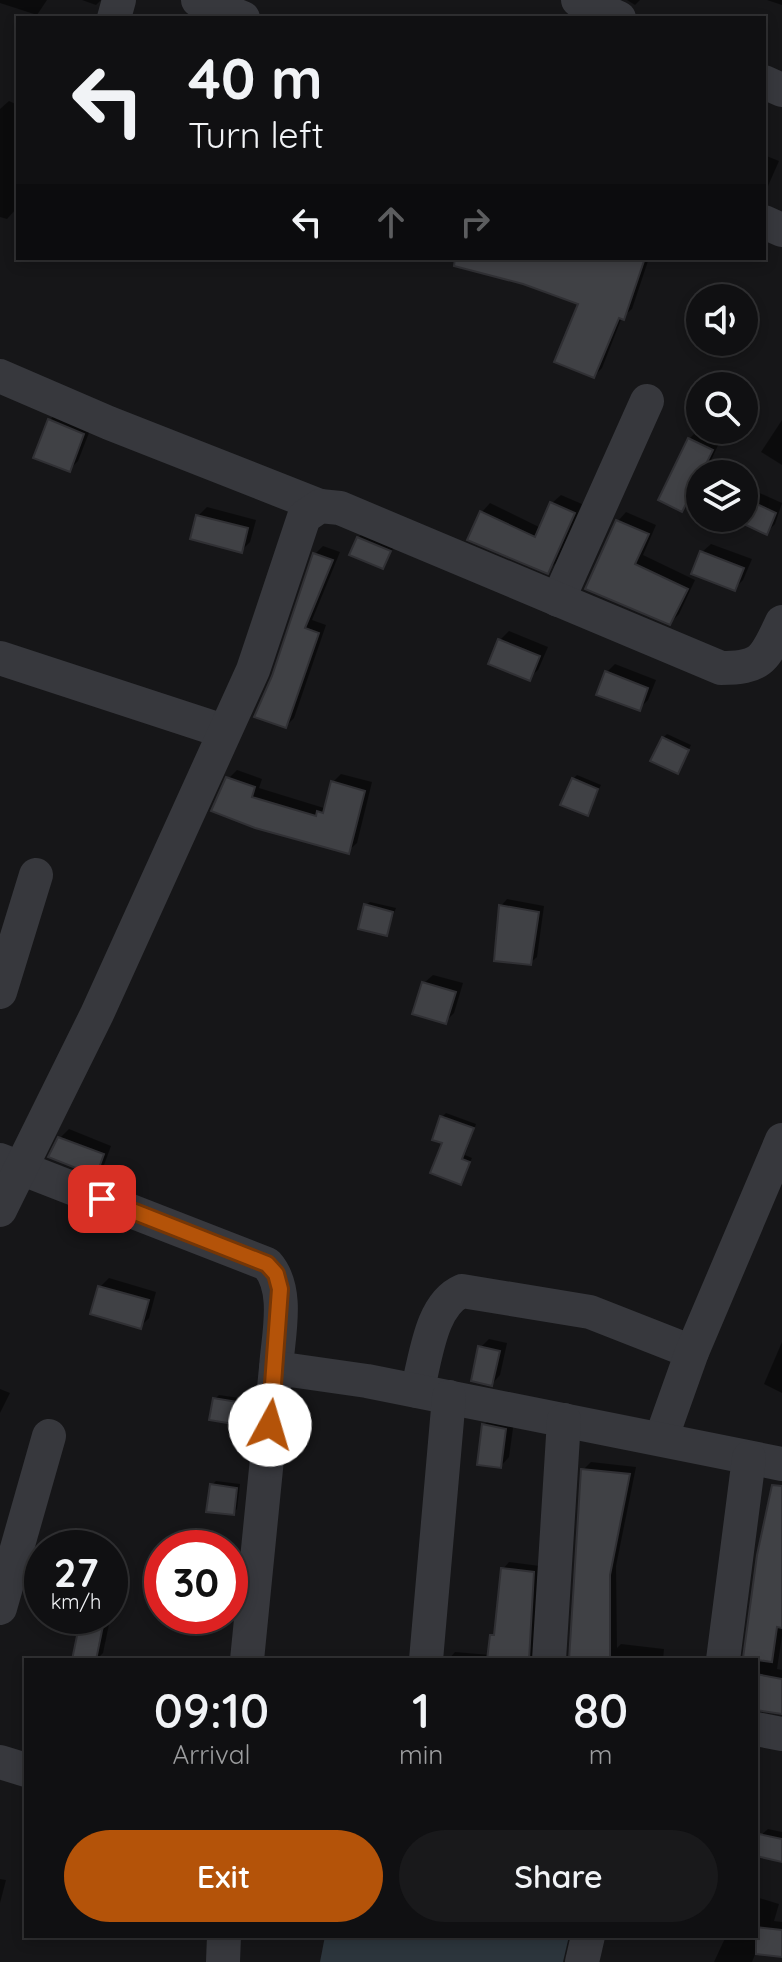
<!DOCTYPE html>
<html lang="en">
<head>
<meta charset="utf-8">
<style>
	:root { --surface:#101012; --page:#19191b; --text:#f1f3f6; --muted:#9c9d9f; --line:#303032; --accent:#b45309 }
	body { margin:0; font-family:Quicksand,sans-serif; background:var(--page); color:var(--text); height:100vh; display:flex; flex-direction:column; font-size:30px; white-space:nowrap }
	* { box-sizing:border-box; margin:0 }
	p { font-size:26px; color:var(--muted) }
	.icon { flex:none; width:44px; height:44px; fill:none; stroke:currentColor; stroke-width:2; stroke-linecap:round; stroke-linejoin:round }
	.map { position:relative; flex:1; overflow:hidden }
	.panel { position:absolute; left:24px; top:1658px; width:734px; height:280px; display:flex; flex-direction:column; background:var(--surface); border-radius:0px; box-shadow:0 4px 12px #0003,0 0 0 2px var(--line) }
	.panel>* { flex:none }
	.guide { position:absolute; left:16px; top:16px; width:750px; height:244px; border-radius:0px; box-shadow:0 4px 12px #0003,0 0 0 2px var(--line); background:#101012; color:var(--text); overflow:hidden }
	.tools { position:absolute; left:686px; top:284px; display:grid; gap:16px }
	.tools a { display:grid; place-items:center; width:72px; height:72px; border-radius:50%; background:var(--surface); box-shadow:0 4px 12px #0003,0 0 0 2px var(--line); font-size:40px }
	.speed { position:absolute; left:24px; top:1530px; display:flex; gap:16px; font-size:40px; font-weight:700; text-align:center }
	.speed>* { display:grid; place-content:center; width:104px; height:104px; border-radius:50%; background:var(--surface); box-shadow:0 4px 12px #0003,0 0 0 2px var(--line); line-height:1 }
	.speed small { font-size:20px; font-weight:400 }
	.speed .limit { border:12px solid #d22; background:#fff; color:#111 }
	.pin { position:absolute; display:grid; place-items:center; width:68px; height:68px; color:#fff; margin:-34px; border-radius:16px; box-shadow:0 4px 12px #0006 }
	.me { position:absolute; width:88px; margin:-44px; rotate:6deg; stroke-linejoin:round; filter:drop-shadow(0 0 6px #0008) }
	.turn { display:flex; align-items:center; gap:28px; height:168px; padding:0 40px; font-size:36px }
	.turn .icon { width:104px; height:104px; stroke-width:2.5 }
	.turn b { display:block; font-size:56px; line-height:68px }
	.lanes { display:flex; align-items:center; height:76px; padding:0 40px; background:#0003; justify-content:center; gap:40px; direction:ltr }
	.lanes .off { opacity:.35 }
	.eta { display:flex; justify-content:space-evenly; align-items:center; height:136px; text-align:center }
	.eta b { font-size:48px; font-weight:600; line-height:56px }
	.action { display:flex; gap:16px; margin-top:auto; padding:16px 40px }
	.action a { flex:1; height:92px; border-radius:48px; background:var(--accent); color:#fff; font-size:32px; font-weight:600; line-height:92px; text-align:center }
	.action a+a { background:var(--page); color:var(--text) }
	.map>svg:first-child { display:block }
	.water { fill:#2c353c }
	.shadow { fill:#0007 }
	.building { fill:#404145; stroke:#303034; stroke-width:2 }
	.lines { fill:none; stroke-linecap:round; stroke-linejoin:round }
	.minor { stroke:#37383d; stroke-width:34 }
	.route-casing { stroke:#753606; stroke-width:20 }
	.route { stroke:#b45309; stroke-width:14 }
</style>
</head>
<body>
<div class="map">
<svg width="782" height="1962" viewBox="0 0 782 1962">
	<rect width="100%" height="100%" fill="#161618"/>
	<!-- water -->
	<polygon class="water" points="325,1936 569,1936 563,1962 320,1962"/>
	<!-- shadow -->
	<g class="shadow">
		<polygon points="0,0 47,0 37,15 0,3"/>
		<polygon points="82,0 101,0 96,5"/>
		<polygon points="627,0 640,0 635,5"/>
		<polygon points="767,0 782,0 782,5"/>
		<polygon points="9,101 18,105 18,207 7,219 0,217 0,109"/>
		<polygon points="764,155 779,161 764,195"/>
		<polygon points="485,258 649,258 632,309 622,317 602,368 594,376 580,302 482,271"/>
		<polygon points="58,411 92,425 78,461 69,470 36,457 50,420"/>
		<polygon points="782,420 782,465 761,452"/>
		<polygon points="698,430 720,441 707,469 718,474 700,474 700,502 692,498 682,510 689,439"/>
		<polygon points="744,486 782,503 775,524 767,532 736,518 744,518"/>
		<polygon points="561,495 582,504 556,563 547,571 482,512 490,503 541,528 552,503"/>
		<polygon points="207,507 256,520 250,542 241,551 198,516"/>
		<polygon points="626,512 656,525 643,555 695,580 679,614 670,623 587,588 618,521"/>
		<polygon points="362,534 394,547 383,567 358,538"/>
		<polygon points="711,544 752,559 743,580 734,589 702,552"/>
		<polygon points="323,546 340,552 312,620 326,625 294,718 286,726 274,677 315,554"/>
		<polygon points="509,631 548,647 538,670 529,678 491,663 500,640"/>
		<polygon points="615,664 656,680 648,700 639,709 607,672"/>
		<polygon points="667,734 691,745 678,771 663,738"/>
		<polygon points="237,770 262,779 259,788 324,808 333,782 341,774 372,782 357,843 348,851 214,810 228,779"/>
		<polygon points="577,775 601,785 587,813 573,779"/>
		<polygon points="507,899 544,906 537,957 530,963 501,906"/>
		<polygon points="370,902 396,908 386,934 366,905"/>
		<polygon points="433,975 463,983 454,1013 445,1022 424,983"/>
		<polygon points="446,1113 476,1124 465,1155 472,1158 460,1182 444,1142 442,1117"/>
		<polygon points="69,1129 111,1146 104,1165 95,1173 60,1138"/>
		<polygon points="109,1278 156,1292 149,1318 140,1327 100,1287"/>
		<polygon points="489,1339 507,1343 500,1375 492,1384 480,1348"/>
		<polygon points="782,1342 782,1393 764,1384"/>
		<polygon points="0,1389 10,1393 0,1413"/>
		<polygon points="219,1395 247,1399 239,1423 215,1399"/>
		<polygon points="492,1417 514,1421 509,1457 501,1466 484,1425"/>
		<polygon points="591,1462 636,1467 616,1566 617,1648 621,1644 664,1649 663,1660 581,1660 583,1470"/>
		<polygon points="216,1481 240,1484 237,1509 233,1513 212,1485"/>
		<polygon points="776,1497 782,1499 782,1636 777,1669 782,1670 782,1710 756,1708 756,1660 745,1660 768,1505"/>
		<polygon points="509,1562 540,1566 539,1660 448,1660 455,1652 490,1655 492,1636 496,1632 503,1569"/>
		<polygon points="110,1605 113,1605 103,1653 96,1660 85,1660 83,1616 110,1616"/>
		<polygon points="768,1829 782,1832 782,1860 761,1835"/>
		<polygon points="0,1879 6,1880 0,1903"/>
		<polygon points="756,1897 779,1904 774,1921 782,1922 782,1955 756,1952 752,1962 714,1962 726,1936 756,1936"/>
	</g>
	<!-- building -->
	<g class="building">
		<polygon points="455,258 645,258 624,320 619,318 594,378 554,362 578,304 523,284 454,266"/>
		<polygon points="48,419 84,434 70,472 33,458"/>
		<polygon points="688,438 713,450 682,512 658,500"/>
		<polygon points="744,498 776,513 767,535 744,524"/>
		<polygon points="550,502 575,513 548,574 467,540 480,511 535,537"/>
		<polygon points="196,515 248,528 242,553 190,539"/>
		<polygon points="616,520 649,534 635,564 688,589 670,625 585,589"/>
		<polygon points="357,537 391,551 383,569 349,555"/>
		<polygon points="700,551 744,568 735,591 691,574"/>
		<polygon points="313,553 333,560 305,628 319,633 286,728 254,717 272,676"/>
		<polygon points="498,639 540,656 530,681 488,664"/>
		<polygon points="605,671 648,688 640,711 596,695"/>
		<polygon points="662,737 689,750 678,774 650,761"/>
		<polygon points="226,777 255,787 252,797 316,816 317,811 323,813 331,781 365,791 349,854 255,828 211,811"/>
		<polygon points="572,778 598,789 588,816 560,805"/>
		<polygon points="364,904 393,912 387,936 358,929"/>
		<polygon points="499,905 539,912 531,965 494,961"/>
		<polygon points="422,982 456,992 446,1024 412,1014"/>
		<polygon points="440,1116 474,1128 462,1159 470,1162 461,1185 430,1173 442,1143 432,1140"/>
		<polygon points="58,1137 104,1154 96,1176 48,1157"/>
		<polygon points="98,1286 149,1300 141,1329 90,1314"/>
		<polygon points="478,1346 500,1351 492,1386 471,1381"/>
		<polygon points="213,1398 244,1403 240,1425 209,1420"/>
		<polygon points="482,1424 506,1429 501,1468 477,1465"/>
		<polygon points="581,1469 630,1474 610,1575 610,1660 569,1660"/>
		<polygon points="210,1484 237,1488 234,1515 206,1512"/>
		<polygon points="772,1485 782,1486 782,1628 777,1627 772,1662 743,1658 757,1555"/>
		<polygon points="501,1568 534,1572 529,1660 487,1660 490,1635 494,1635"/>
		<polygon points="81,1616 105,1616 96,1660 72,1660"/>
		<polygon points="756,1674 782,1679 782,1714 756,1710"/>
		<polygon points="759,1834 782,1839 782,1862 756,1856"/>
		<polygon points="756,1927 782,1930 782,1957 756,1954"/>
	</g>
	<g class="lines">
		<!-- minor -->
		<g class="minor">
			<polyline points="198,0 243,18"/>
			<polyline points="578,0 619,18"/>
			<polyline points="114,18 119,0"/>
			<polyline points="764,82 782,90"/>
			<polyline points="764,222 782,230"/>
			<polyline points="0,376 109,423 320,506"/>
			<polyline points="558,600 647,401"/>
			<polyline points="0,658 223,731"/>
			<polyline points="0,992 36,875"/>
			<path d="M0,1160L267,1264C290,1290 278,1336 276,1368"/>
			<path d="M0,1210L97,1014L253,670L304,517L320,506L340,508L721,668C764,668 765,657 782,622"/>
			<path d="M417,1391C426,1359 430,1305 462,1291L590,1312L692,1352"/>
			<polyline points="661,1439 692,1352 782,1140"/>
			<polyline points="0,1608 49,1436"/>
			<polyline points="247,1660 276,1368 367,1381 782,1464"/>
			<polyline points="426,1660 449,1397"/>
			<polyline points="549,1660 564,1420"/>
			<polyline points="723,1660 749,1458"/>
			<polyline points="756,1729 782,1734"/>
			<polyline points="0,1762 26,1770"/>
			<polyline points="223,1962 224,1936"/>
			<polyline points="582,1962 588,1936"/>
		</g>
	</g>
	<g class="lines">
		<defs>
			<polyline id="route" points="102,1199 267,1264 276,1274 280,1289 270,1425"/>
		</defs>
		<!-- route casing -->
		<use href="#route" class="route-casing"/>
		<!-- route -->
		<use href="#route" class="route"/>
	</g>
</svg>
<div class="tools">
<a><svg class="icon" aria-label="sound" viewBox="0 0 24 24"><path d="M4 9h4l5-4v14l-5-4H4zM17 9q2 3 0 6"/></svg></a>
<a><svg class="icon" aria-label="search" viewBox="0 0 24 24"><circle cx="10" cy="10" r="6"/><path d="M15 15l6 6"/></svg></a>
<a><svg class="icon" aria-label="layers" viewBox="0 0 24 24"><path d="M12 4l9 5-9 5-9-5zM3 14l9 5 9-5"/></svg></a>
</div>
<div class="speed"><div>27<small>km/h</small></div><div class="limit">30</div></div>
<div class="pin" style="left:102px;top:1199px;background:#d93025"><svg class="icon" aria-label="arrive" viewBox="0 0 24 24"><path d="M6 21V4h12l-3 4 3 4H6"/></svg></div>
<svg class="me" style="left:270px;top:1425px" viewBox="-20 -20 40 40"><circle r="19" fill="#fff"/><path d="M0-13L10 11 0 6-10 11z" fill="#b45309"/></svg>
<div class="guide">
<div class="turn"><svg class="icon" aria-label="left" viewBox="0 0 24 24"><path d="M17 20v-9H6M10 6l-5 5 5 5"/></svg><div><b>40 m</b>Turn left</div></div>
<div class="lanes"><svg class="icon" aria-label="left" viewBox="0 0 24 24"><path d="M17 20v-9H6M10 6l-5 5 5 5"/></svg><svg class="icon off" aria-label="ahead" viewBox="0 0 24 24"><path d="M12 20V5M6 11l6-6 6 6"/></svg><svg class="icon off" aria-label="right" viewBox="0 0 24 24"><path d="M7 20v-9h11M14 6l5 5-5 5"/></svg></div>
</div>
<section class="panel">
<div class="eta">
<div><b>09:10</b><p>Arrival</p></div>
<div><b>1</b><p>min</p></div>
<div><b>80</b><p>m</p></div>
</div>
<div class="action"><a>Exit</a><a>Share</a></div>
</section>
</div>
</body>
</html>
